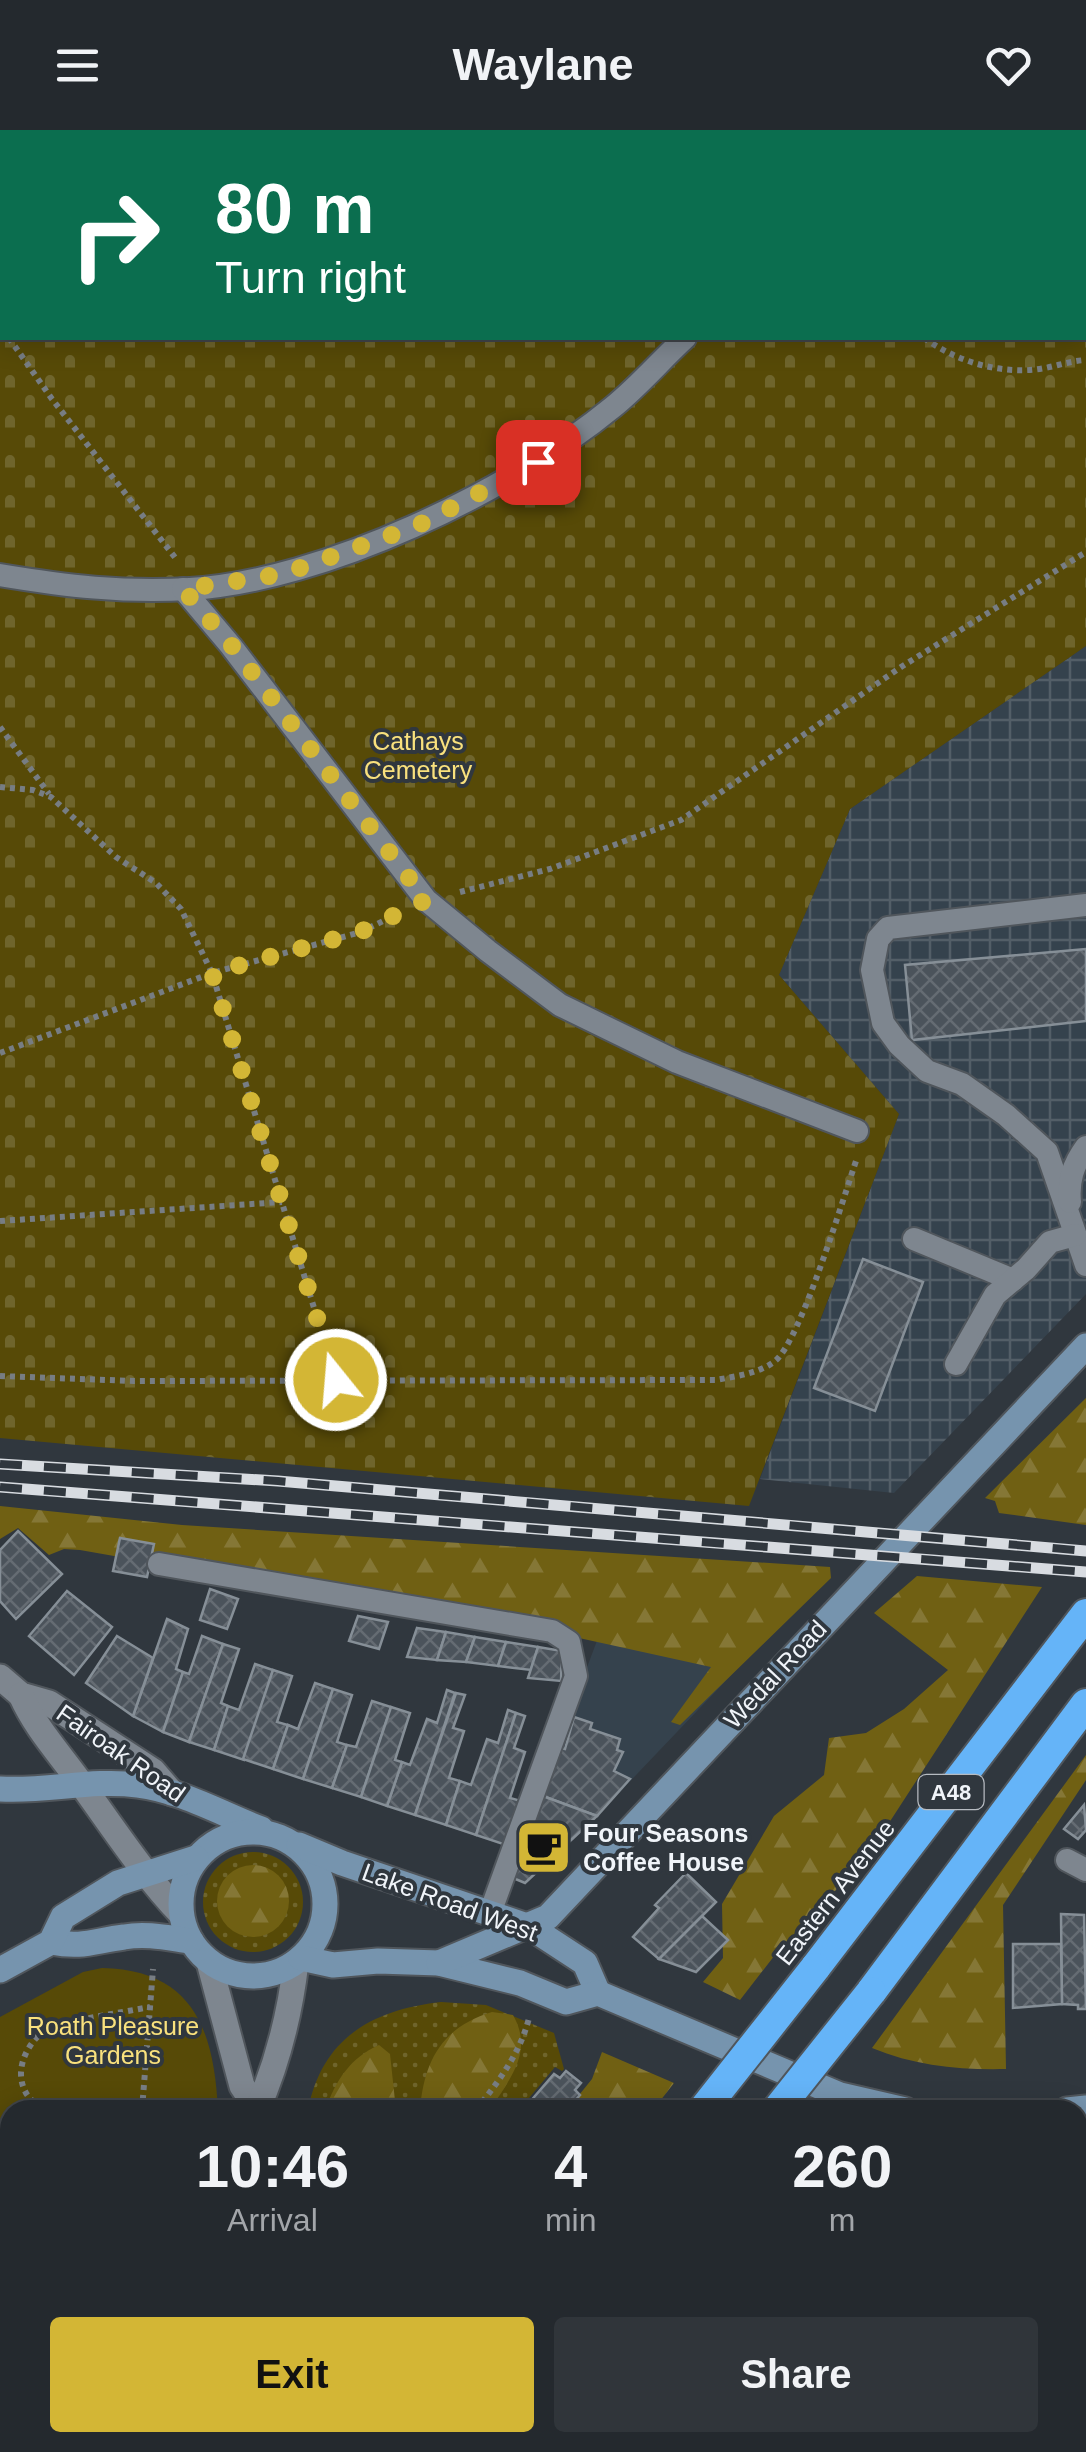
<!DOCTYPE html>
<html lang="en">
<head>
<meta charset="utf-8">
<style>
	:root { --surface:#24292e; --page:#30353a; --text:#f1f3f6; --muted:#a3a6aa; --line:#41454a; --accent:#d3b635 }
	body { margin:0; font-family:Helvetica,sans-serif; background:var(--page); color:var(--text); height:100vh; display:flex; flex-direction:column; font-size:38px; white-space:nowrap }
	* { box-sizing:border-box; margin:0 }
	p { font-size:32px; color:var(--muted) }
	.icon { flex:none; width:55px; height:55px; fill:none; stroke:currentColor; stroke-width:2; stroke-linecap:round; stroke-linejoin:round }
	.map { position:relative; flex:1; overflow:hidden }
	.details { position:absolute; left:0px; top:1970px; width:1088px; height:352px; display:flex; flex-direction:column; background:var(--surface); border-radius:30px 30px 0 0; box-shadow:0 5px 25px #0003,0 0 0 2px var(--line) }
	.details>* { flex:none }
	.hud { position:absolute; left:0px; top:0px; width:1088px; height:210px; box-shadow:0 5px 25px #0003,0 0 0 2px var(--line); background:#0b6e4f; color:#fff; overflow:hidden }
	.pin { position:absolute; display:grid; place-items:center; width:85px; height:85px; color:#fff; margin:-42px; border-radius:20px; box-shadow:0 5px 15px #0006 }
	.me { position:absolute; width:110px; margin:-55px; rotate:343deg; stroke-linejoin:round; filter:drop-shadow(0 0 8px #0008) }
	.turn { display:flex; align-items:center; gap:35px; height:210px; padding:0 50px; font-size:45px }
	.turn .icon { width:130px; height:130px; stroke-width:2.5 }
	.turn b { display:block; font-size:70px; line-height:85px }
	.eta { display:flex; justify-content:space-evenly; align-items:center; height:170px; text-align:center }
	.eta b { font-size:60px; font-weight:700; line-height:70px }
	.action { display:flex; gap:20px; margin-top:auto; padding:20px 50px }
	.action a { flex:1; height:115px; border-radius:10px; background:var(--accent); color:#111; font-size:40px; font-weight:700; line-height:115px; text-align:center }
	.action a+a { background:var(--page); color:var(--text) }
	header { display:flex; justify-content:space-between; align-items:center; height:130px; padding:0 50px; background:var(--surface); font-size:45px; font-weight:700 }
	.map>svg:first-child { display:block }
	.built { fill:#35424d }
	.industrial { fill:url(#industrial-grid) }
	.grass { fill:url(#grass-dots) }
	.forest { fill:url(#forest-firs) }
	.cemetery { fill:url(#cemetery-stones); fill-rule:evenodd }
	.park { fill:#574a07 }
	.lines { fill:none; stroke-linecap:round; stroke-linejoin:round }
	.stream { stroke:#a99e6e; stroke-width:11 }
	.building { fill:url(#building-cross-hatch); stroke:#868f97; stroke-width:2.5 }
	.lane-casing { stroke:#50565c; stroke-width:26 }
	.street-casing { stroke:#50565c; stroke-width:29 }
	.secondary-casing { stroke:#50565c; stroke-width:29 }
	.highway-casing { stroke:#50565c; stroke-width:34 }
	.path { stroke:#777d83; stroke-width:6; stroke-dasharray:5 5; stroke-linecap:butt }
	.lane { stroke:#7e868f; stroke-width:22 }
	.street { stroke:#7e868f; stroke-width:25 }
	.secondary { stroke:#7694ae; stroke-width:25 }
	.highway { stroke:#65b4f8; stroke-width:30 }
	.rail-casing { stroke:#d8dce1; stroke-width:11 }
	.rail { stroke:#30373e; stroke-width:8; stroke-dasharray:22; stroke-linecap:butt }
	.highway-bridge-casing { stroke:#50565c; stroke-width:34; stroke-linecap:butt }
	.highway-bridge { stroke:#65b4f8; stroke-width:30 }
	.route { stroke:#d3b635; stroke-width:18; stroke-dasharray:0 32.4 }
	.labels { text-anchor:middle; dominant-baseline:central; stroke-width:8; stroke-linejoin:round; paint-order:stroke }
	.shield { fill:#30373e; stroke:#b6bbc1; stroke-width:2.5 }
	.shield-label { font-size:22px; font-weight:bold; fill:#f0f4f9 }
	.park-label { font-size:25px; fill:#f9e17d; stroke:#30373e }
	.street-label { font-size:25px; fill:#f0f4f9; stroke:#30373e }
	.poi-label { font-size:25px; font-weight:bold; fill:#f0f4f9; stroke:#30373e; text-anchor:start }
</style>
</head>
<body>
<header><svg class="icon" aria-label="menu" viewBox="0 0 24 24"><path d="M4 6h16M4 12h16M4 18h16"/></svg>Waylane<svg class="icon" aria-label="heart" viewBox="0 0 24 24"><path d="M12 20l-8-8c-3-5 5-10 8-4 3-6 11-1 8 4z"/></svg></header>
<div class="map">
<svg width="1086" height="2322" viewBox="0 0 1086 2322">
	<defs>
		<pattern id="industrial-grid" width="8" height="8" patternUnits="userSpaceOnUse" patternTransform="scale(2.5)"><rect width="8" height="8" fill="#35424d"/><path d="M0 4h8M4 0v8" fill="none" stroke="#535e67"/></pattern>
		<pattern id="grass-dots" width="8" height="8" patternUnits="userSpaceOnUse" patternTransform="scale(2.5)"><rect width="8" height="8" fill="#574a07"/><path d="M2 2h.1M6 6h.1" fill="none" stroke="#6f652c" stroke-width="1.8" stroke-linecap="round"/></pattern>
		<pattern id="forest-firs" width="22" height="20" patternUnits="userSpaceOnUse" patternTransform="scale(2.5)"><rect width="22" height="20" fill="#706013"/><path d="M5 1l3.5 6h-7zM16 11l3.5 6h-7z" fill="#857736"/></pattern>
		<pattern id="cemetery-stones" width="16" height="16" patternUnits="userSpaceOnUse" patternTransform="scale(2.5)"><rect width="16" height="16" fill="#574a07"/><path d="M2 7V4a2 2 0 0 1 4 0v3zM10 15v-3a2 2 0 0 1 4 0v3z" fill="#6f652c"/></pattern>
		<pattern id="building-cross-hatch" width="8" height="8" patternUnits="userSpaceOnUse" patternTransform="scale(2.5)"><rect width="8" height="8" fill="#4b535b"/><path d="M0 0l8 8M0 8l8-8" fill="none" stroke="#656c73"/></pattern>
	</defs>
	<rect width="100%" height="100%" fill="#30373e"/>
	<!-- built -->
	<polygon class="built" points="598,1508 737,1539 597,1686 557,1617"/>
	<!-- industrial -->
	<polygon class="industrial" points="1086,516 1086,1164 894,1363 760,1349 899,984 779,845 850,679"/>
	<!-- grass -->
	<g class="grass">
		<circle cx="253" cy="1772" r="50"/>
		<path d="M441,1872L486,1875L554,1903L564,1939L562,1941L555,1937L519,1980H308C322,1908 372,1880 441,1872Z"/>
	</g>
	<!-- forest -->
	<g class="forest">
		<polygon points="1086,1268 1086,1395 999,1383 995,1371 985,1368"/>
		<polygon points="0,1376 182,1395 830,1437 831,1448 680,1595 671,1592 711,1537 570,1506 80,1420 64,1419 49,1425 18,1398 0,1409"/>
		<polygon points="917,1446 1042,1457 887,1696 784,1825 778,1821 740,1870 703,1852 723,1828 722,1774 774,1686 824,1645 829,1608 866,1603 904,1579 948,1540 874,1483"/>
		<path d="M1086,1625V1650L1003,1775L1006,1939C960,1940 915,1936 872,1918Z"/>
		<circle cx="253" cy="1771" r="36"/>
		<path d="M492,1882L513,1885C534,1922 510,1948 490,1980H420C424,1931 442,1897 492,1882Z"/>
		<path d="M379,1915L390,1924L396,1980H325C336,1950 350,1928 379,1915Z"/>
		<polygon points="602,1922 674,1953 653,1980 567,1980 592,1949"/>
		<polygon points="267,2313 267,2312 393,2313 385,2322 266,2322"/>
	</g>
	<!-- cemetery -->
	<path class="cemetery" d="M0,0H1086V516L850,679L779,845L899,984L749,1376L0,1308ZM2,2H1085V208H2Z"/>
	<!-- park -->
	<g class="park">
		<path d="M102,1838C194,1840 214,1901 218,1980H10V2312L174,2313L167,2322H0V1887L83,1842Z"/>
		<polygon points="1086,2024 1086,2322 552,2322 559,2312 1078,2312 1078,2025"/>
	</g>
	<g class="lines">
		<!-- stream -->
		<polyline class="stream" points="0,2244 10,2247"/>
	</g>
	<!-- building -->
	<g class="building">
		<polygon points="1086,819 1086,891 912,910 905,835"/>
		<polygon points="863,1129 923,1152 875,1281 814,1258"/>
		<polygon points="18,1401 62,1444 16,1489 0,1471 0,1420"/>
		<polygon points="120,1408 154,1414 147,1447 113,1441"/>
		<polygon points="210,1459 238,1469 227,1499 200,1490"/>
		<polygon points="67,1461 112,1497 74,1545 29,1506"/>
		<polygon points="358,1486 388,1492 379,1519 349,1511"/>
		<polygon points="167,1489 188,1499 176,1539 183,1542 163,1602 133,1586"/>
		<polygon points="417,1498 446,1502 437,1530 407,1527"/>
		<polygon points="446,1502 475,1507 466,1532 437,1530"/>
		<polygon points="117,1506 153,1528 133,1586 86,1553"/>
		<polygon points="202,1506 223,1514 189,1612 163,1602 183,1542 189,1544"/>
		<polygon points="475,1507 506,1512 498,1536 466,1532"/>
		<polygon points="506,1512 538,1517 531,1540 498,1536"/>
		<polygon points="223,1514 239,1519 221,1573 228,1576 214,1620 189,1612"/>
		<polygon points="538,1517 562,1521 561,1551 528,1548"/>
		<polygon points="255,1534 273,1540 244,1630 214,1620 228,1576 239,1580"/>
		<polygon points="273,1540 292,1546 277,1592 288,1595 273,1639 243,1629"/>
		<polygon points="315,1553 333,1559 303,1649 273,1639 288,1595 298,1599"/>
		<polygon points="333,1559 352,1565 337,1612 347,1615 332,1658 303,1649"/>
		<polygon points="447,1560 455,1563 415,1685 387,1676 402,1632 410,1635 427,1589 437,1593"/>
		<polygon points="456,1563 465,1565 453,1598 464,1601 449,1648 460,1651 446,1695 415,1685"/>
		<polygon points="372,1571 391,1577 361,1667 332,1658 347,1615 356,1617"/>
		<polygon points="391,1577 410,1583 395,1630 402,1632 387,1676 361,1667"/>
		<polygon points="508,1580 516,1583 476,1705 446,1695 460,1651 471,1655 487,1609 498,1613"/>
		<polygon points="516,1583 525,1586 514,1618 525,1622 510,1668 521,1671 506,1715 476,1705"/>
		<polygon points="574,1587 592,1593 590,1599 620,1609 617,1620 623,1622 614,1641 630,1649 597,1686 540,1665 557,1617 565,1619"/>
		<polygon points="540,1665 597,1686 525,1753 513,1748"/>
		<polygon points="1084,1675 1086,1700 1078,1709 1064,1699"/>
		<polygon points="686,1743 716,1772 659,1829 633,1807 659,1778 655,1775"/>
		<polygon points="1061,1784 1084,1785 1086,1879 1078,1879 1078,1875 1062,1874"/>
		<polygon points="702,1786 728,1810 696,1842 659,1829"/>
		<polygon points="1013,1814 1061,1814 1062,1874 1013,1878"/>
		<polygon points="566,1941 581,1953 575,1960 580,1965 567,1980 523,1980 554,1944 560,1948"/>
	</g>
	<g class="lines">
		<defs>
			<g id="lane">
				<polyline points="761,0 762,2"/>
				<polyline points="211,2 217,0"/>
				<polyline points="0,101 2,100"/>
				<path d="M0,445C66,456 123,463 190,459C323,451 511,361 613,277C639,256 661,230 685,208"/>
				<polyline points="183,459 231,516 426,770 488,821 560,875 677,932 857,1001"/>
				<polyline points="1086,775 888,798 878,809 872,840 883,893 899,915 927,941 962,954 1006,985 1047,1022 1086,1135"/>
				<path d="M1070,1072C1068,1050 1073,1035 1086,1017"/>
				<polyline points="914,1109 1013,1150"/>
				<polyline points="956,1234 995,1165 1026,1139 1050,1112 1075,1105"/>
				<polyline points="159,1434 552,1501 569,1512 576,1546 490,1783"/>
				<polyline points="1067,1730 1086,1740"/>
			</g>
			<g id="street">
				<polyline points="0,1547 21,1565 49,1573 153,1641 172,1663"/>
				<path d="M21,1565C36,1599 60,1624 82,1655C114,1699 143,1744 181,1784"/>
				<polyline points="209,1832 242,1956 257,1978"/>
				<path d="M257,1980C278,1932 290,1884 296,1832"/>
				<polyline points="222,2322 222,2312"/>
			</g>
			<g id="secondary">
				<path d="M0,1659C47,1662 91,1649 138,1655C180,1660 222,1684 261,1699"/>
				<circle cx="253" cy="1774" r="72"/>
				<polyline points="299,1715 342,1733 530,1797 585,1833 598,1863"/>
				<path d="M51,1812C83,1818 93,1811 124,1807C147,1803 168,1808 191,1811"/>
				<polyline points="301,1828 333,1835 378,1831 439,1833 520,1853 566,1872 598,1863 840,1965 905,1980"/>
				<polyline points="439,1833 548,1787 1086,1216"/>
				<polyline points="0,1840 51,1812 63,1787 118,1753 196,1728"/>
				<polyline points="1067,1980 1086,1978"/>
			</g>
			<g id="highway">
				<polyline points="815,1838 1086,1484"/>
				<polyline points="871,1862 1086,1574"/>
				<polyline points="433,2322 441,2312"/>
				<polyline points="506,2322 513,2312"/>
			</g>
		</defs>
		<!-- lane casing -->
		<use href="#lane" class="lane-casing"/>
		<!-- street casing -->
		<use href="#street" class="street-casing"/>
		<!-- secondary casing -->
		<use href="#secondary" class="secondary-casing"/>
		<!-- highway casing -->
		<use href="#highway" class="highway-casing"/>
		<!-- path -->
		<g class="path">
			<polyline points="888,2 890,0"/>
			<polyline points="0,194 2,197"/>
			<polyline points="9,208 52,269 177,430"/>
			<path d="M924,208C955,230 992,242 1030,240C1049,239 1067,231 1086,230"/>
			<polyline points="0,597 49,664"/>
			<polyline points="0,657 33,660 51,667 116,727 156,753 181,779 212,843 336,1250"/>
			<polyline points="460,762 550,739 681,690 901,537 1086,422"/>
			<polyline points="0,923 212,843 361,802 401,782"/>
			<polyline points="0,1091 282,1072"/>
			<path d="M0,1246L134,1251L716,1250C736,1246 758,1244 775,1231C800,1212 844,1066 857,1028"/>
			<path d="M41,1980C36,1974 28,1968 25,1961C12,1935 33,1903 56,1894L150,1877"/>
			<polyline points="142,1980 153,1839"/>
			<path d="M476,1980C498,1952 520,1924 529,1888"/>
			<polyline points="1078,2084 1086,2083"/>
			<polyline points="0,2152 10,2148"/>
			<polyline points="1078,2295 1086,2297"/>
			<polyline points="899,2322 903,2312"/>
			<polyline points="1063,2322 1065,2312"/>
		</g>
		<!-- lane -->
		<use href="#lane" class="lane"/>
		<!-- street -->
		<use href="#street" class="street"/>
		<!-- secondary -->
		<use href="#secondary" class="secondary"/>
		<!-- highway -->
		<use href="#highway" class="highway"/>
		<defs>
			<g id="rail">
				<polyline points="0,1334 278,1351 1086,1421"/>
				<polyline points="0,1357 1086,1442"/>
			</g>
		</defs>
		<!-- rail casing -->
		<use href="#rail" class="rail-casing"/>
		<!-- rail -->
		<use href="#rail" class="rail"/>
		<defs>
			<g id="highway-bridge">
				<polyline points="703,1980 815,1838"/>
				<polyline points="777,1980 871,1862"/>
			</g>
		</defs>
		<!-- highway-bridge casing -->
		<use href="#highway-bridge" class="highway-bridge-casing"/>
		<!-- highway-bridge -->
		<use href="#highway-bridge" class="highway-bridge"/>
	</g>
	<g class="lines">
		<!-- route -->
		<polyline class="route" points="336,1250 212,843 360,802 426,770 232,516 183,459 283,444 417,396 538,332"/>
	</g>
	<!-- icons -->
	<defs>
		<symbol id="cafe-square" viewBox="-11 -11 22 22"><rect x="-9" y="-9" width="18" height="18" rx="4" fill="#d3b635" stroke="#30373e"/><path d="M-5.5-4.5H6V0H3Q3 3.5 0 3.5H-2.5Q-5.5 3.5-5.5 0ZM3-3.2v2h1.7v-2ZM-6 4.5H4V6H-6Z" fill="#111"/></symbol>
	</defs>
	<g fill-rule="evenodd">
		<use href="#cafe-square" x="512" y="1686" width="63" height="63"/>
	</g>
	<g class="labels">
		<!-- shield labels -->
		<rect class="shield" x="918.5" y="1645" width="65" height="34" rx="8"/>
		<g class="shield-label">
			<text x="951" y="1662">A48</text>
		</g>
		<!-- park labels -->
		<g class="park-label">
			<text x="418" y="611">Cathays<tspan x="418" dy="29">Cemetery</tspan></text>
			<text x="113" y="1896">Roath Pleasure<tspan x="113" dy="29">Gardens</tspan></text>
		</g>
		<!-- street labels -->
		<g class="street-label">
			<text transform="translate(775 1544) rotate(-47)">Wedal Road</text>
			<text transform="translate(121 1623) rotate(35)">Fairoak Road</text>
			<text transform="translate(835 1762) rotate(-52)">Eastern Avenue</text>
			<text transform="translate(450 1772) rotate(20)">Lake Road West</text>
		</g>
		<!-- poi labels -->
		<g class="poi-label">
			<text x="583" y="1703">Four Seasons<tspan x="583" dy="29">Coffee House</tspan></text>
		</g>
	</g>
</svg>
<div class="pin" style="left:538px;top:332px;background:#d93025"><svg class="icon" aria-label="arrive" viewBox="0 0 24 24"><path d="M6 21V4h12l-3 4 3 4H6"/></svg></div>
<svg class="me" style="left:336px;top:1250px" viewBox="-20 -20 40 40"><circle r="17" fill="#d3b635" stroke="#fff" stroke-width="3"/><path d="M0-11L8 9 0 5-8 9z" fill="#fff"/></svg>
<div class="hud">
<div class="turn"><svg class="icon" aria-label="right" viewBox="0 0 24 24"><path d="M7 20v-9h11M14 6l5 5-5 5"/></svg><div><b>80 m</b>Turn right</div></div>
</div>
<section class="details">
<div class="eta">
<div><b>10:46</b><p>Arrival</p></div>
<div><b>4</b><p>min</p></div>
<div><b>260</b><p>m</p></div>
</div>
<div class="action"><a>Exit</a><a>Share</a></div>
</section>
</div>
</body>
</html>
